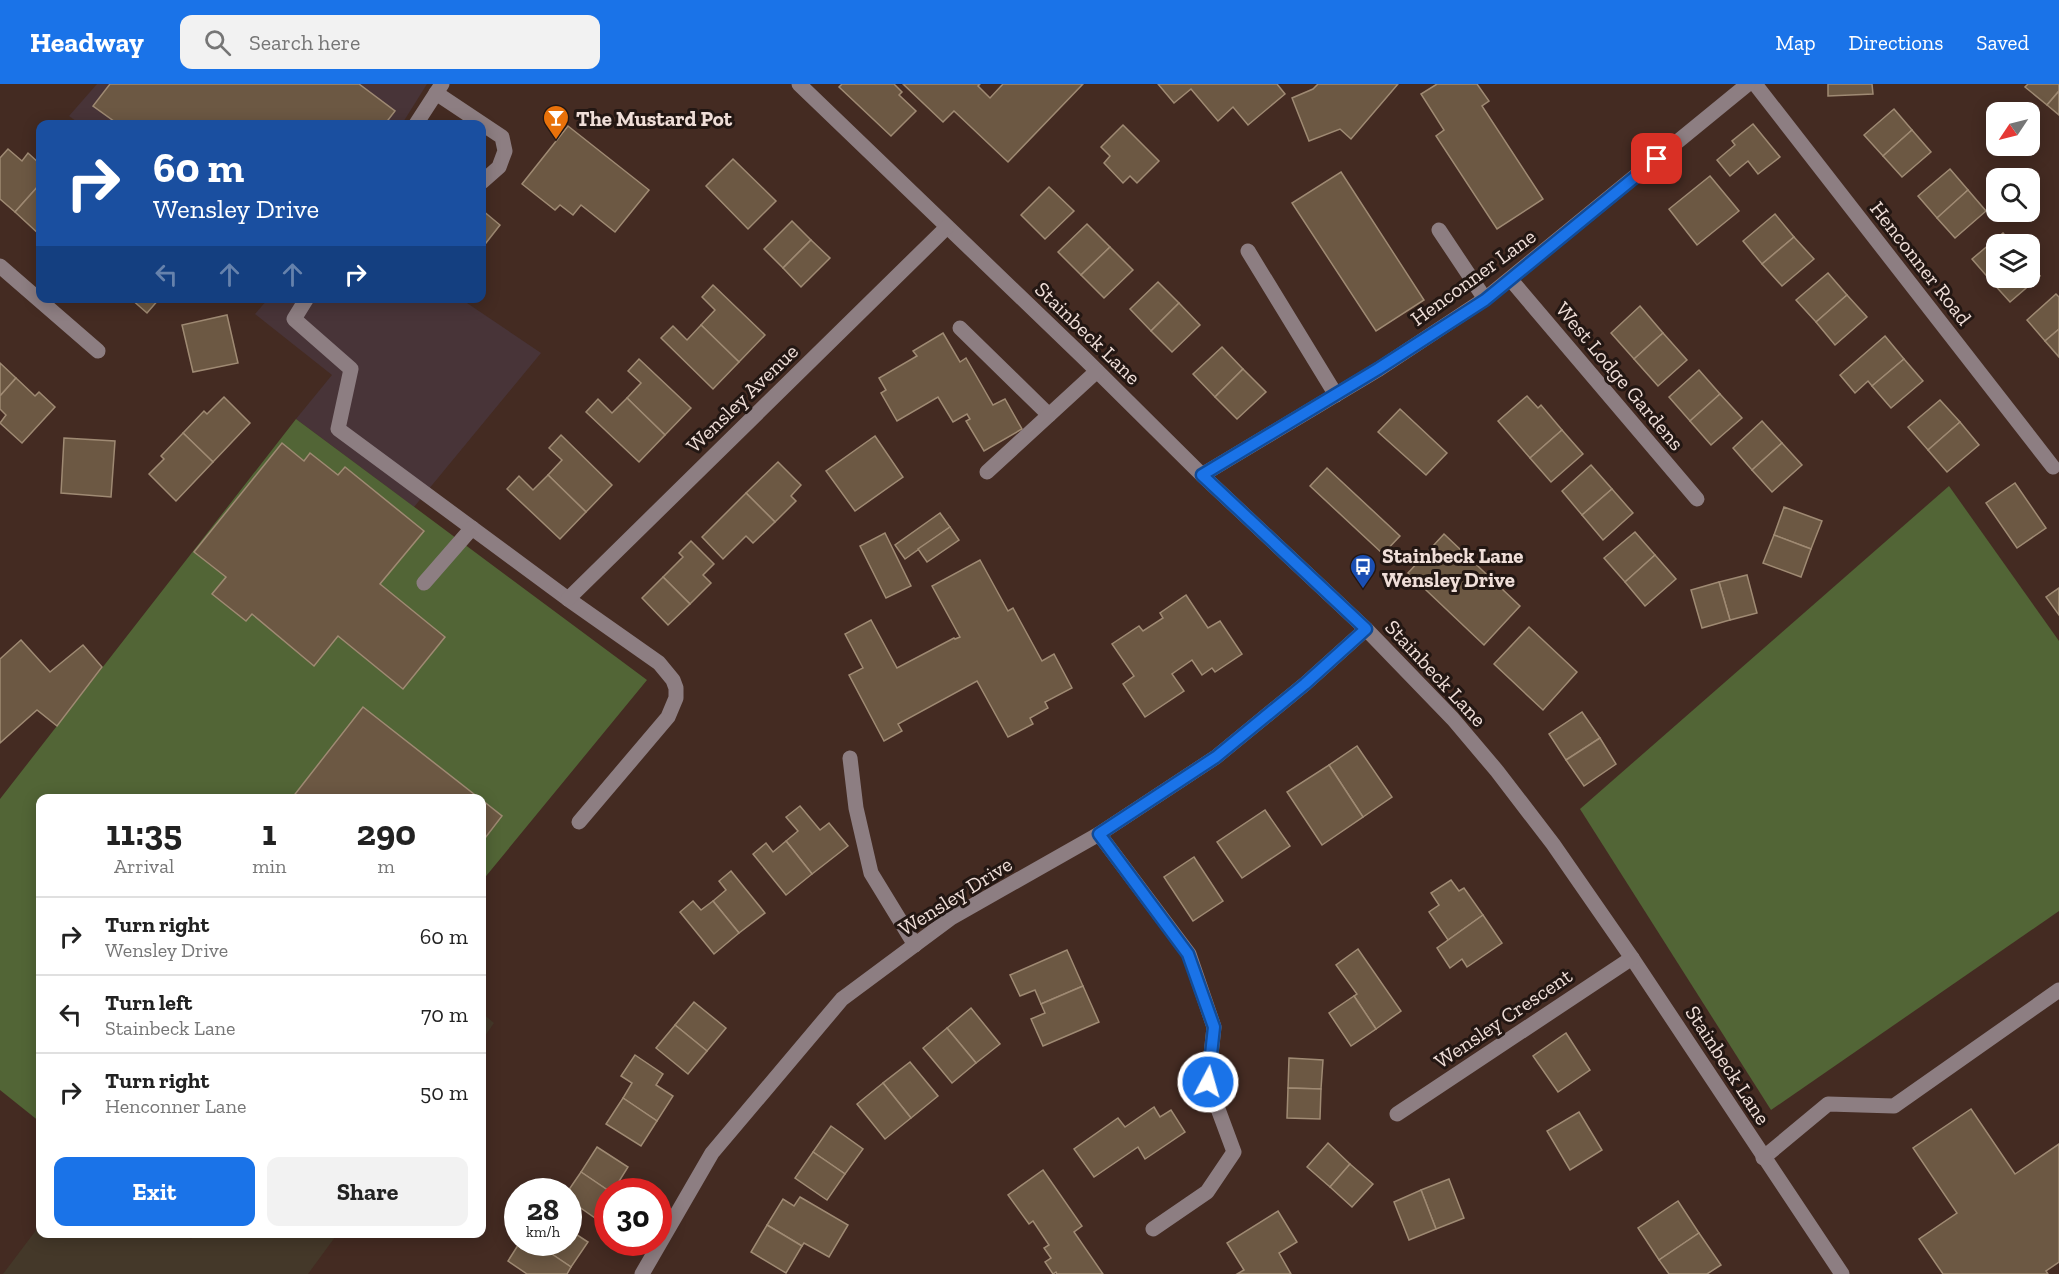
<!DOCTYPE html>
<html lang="en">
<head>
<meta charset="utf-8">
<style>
	:root { --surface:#fff; --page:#f2f2f2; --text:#222; --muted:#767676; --line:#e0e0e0; --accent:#1a73e8 }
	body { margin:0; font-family:"Zilla Slab",serif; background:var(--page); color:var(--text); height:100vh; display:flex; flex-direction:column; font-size:22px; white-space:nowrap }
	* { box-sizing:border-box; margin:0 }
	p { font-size:20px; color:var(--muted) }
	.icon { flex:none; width:33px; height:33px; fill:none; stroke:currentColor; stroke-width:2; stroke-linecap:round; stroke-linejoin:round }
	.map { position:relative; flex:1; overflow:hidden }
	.sheet { position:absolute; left:36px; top:710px; width:450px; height:444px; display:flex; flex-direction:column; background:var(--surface); border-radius:12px; box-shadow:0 3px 15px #0003 }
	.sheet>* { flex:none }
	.guide { position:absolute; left:36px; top:36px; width:450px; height:183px; border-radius:12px; box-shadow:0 3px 15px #0003; background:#1a4fa0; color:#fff; overflow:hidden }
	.needle { width:39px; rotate:235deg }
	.tools { position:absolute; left:1986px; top:18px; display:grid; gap:12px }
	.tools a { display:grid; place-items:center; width:54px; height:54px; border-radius:12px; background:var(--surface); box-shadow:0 3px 15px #0003; font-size:30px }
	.speed { position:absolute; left:504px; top:1094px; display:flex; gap:12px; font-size:30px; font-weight:700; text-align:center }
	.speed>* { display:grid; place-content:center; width:78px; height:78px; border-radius:50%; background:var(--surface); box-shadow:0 3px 15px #0003; line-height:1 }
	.speed small { font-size:15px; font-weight:400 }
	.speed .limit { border:9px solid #d22; background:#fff; color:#111 }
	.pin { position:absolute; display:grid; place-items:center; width:51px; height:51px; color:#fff; margin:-26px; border-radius:12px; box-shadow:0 3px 9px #0006 }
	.me { position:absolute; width:66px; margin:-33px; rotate:6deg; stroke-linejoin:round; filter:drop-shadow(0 0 4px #0008) }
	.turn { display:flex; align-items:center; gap:21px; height:126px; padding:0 18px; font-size:27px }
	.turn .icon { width:78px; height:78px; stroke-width:2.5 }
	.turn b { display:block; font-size:42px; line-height:51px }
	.lanes { display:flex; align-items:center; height:57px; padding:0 18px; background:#0003; justify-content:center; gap:30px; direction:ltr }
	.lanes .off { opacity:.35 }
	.eta { display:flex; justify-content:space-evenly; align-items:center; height:102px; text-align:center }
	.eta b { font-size:36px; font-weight:700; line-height:42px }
	.primary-button { display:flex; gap:12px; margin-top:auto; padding:12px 18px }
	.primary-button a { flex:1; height:69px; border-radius:12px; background:var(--accent); color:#fff; font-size:24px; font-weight:700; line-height:69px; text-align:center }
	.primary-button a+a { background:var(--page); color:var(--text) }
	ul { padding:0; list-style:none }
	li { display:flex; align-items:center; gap:18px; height:78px; padding:0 18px; border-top:2px solid var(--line) }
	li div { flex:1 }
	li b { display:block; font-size:22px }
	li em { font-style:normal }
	header { display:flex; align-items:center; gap:36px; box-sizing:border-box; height:84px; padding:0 30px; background:var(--accent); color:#fff }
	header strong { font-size:28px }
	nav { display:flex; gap:33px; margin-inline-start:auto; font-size:21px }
	.search { width:420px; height:54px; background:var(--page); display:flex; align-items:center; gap:15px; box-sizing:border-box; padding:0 21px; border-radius:12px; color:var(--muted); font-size:22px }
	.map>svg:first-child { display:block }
	.commercial { fill:#483438 }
	.education { fill:#443829 }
	.green { fill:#526536 }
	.building { fill:#6c5843; stroke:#9f8a73; stroke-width:1.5 }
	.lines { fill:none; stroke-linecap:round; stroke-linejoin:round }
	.minor { stroke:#8d7e82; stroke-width:15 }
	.route-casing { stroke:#114b97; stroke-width:15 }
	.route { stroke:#1a73e8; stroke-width:10 }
	.labels { text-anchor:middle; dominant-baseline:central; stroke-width:6; stroke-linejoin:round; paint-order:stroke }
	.poi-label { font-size:21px; font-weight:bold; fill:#efded8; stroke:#231713; text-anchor:start }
	.street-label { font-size:21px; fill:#efded8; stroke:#231713 }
</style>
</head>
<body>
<header>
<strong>Headway</strong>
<div class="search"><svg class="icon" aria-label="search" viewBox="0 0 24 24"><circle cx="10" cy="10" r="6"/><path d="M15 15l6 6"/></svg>Search here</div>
<nav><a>Map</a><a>Directions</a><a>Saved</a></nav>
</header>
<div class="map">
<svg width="2059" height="1190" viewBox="0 0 2059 1190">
	<rect width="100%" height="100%" fill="#442b22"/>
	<!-- commercial -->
	<g class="commercial">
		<polygon points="97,0 427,0 402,40 80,40 69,32"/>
		<polygon points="268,215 461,215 541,269 414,423 296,335 332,291 255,230"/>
	</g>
	<!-- education -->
	<g class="education">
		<polygon points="482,929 494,939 482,956"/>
		<polygon points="40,1141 40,1149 183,1149 191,1155 196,1149 338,1149 308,1190 3,1190"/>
	</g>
	<!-- green -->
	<g class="green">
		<polygon points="296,335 647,596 482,797 482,714 40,714 40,1038 0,1006 0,715"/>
		<polygon points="1949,402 2059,557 2059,827 1771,1026 1580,725"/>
	</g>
	<!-- building -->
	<g class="building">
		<polygon points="110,0 359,0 395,27 385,40 118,40 93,22"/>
		<polygon points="842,0 894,0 902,8 899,11 916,27 891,52 839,3"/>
		<polygon points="903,0 980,0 978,2 990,14 1003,0 1083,0 1008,78 954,27 943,38"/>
		<polygon points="1158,0 1277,0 1285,10 1248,41 1233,23 1218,37 1191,5 1174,19"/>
		<polygon points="1318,0 1398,0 1351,55 1340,45 1309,57 1292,14 1313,5"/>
		<polygon points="1437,0 1477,0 1489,17 1482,22 1543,115 1497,145 1436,52 1444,46 1421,10"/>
		<polygon points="1828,0 1872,0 1873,10 1828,12"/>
		<polygon points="2028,0 2059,0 2059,7 2047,21 2025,3"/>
		<polygon points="2059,7 2059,31 2047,21"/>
		<polygon points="1894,25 1912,46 1883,72 1864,51"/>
		<polygon points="1753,40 1780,73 1758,90 1748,77 1730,92 1717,76 1735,61 1732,57"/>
		<polygon points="1123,41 1159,77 1137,99 1130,92 1123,99 1104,79 1110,72 1101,63"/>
		<polygon points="568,42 649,106 615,148 581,121 573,131 560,121 555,126 522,100"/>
		<polygon points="1912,46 1931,68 1902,93 1883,72"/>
		<polygon points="8,65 22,77 28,69 40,80 40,100 15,128 0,115 0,74"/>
		<polygon points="733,75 776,117 748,145 706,102"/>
		<polygon points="1950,85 1968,106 1937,134 1918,112"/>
		<polygon points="1341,88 1424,216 1376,247 1292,119"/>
		<polygon points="1710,92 1739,127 1697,161 1669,125"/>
		<polygon points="40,100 40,151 15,128"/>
		<polygon points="1049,103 1074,127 1045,155 1021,131"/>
		<polygon points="1968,106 1986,127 1955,154 1937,134"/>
		<polygon points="482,126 500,141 482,164"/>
		<polygon points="1775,130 1794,153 1762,180 1743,157"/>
		<polygon points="792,137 811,156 783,184 764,165"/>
		<polygon points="1087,140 1110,163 1081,191 1058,168"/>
		<polygon points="2003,149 2013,160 1996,160 1996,192 1991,197 1972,175"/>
		<polygon points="1794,153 1814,175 1782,202 1762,180"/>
		<polygon points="811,156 830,174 801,203 783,184"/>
		<polygon points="1110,163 1133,186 1104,214 1081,191"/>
		<polygon points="2030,179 2040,192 2010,218 1991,197 1996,192 1996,194 2030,194"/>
		<polygon points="1828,189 1847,211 1816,238 1796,216"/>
		<polygon points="1158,198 1179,219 1151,247 1130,225"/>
		<polygon points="713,201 765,251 739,278 701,241 715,226 702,213"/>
		<polygon points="2056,210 2059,213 2059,245 2045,257 2027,236"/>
		<polygon points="1847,211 1867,233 1835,261 1816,238"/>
		<polygon points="130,214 160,214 147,229"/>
		<polygon points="1179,219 1200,241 1172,268 1151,247"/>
		<polygon points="1640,222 1663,249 1634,275 1611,249"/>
		<polygon points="227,231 238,279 193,288 182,241"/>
		<polygon points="701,241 739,278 713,305 661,254 673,242 687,256"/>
		<polygon points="2059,245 2059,273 2045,257"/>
		<polygon points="943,249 960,278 966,274 993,321 1005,315 1022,345 984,367 966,337 970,335 967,330 953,338 938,313 897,337 881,309 886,306 879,294 917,272 913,267"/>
		<polygon points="1663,249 1687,276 1658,302 1634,275"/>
		<polygon points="1885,252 1904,275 1872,302 1868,297 1855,309 1840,291"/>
		<polygon points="1222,263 1243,285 1215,313 1193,290"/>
		<polygon points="639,275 691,324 665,351 627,314 641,299 628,287"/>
		<polygon points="1904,275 1923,297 1891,324 1872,302"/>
		<polygon points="0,279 16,294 0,312"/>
		<polygon points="1243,285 1266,308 1237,335 1215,313"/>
		<polygon points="1699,286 1720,310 1690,337 1669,313"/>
		<polygon points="16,294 35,312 39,308 55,323 22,359 0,339 6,331 0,325 0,312"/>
		<polygon points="1720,310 1742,334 1711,361 1690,337"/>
		<polygon points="1527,312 1538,324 1541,321 1562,346 1530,374 1498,337"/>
		<polygon points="224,313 250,339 213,378 183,349 204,327 207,330"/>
		<polygon points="627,314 665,351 639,378 586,328 598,315 612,329"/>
		<polygon points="1940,316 1960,338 1928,366 1908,343"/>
		<polygon points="1400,325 1447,369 1426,391 1378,348"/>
		<polygon points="1762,337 1782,359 1752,386 1733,364"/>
		<polygon points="1960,338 1979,361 1947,388 1928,366"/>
		<polygon points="1562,346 1583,370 1551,398 1530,374"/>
		<polygon points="183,349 213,378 176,417 149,390 164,375 161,372"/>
		<polygon points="561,351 612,401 586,428 548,391 562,376 549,364"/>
		<polygon points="875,352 903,393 855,427 826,387"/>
		<polygon points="64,354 115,357 111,413 61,409"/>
		<polygon points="282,359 304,377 310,369 338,391 345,383 424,447 380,500 445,553 403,605 338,552 314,582 252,530 246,537 212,510 226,493 194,468"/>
		<polygon points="1782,359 1802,381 1772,408 1752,386"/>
		<polygon points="778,378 801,401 791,412 796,417 775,438 746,409"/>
		<polygon points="1591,381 1612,405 1582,431 1562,407"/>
		<polygon points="1327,384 1400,452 1383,470 1310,402"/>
		<polygon points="548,391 586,428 560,455 507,405 519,392 533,406"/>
		<polygon points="2015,399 2046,444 2017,464 1986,419"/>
		<polygon points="1612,405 1633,429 1603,456 1582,431"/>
		<polygon points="746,409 775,438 753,459 746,452 723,475 702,453"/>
		<polygon points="1784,423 1822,437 1811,465 1774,451"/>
		<polygon points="940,429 950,443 905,475 895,461"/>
		<polygon points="950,443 959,456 927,478 918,465"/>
		<polygon points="1635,448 1655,471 1625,498 1604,474"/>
		<polygon points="885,449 911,502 886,514 860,462"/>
		<polygon points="1444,450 1520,522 1484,561 1408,489"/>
		<polygon points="1774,451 1811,465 1801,493 1763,479"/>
		<polygon points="691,457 714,480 703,491 711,499 690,520 663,493 683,473 679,469"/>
		<polygon points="1655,471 1676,495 1645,522 1625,498"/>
		<polygon points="980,476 1008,527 1013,524 1042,577 1054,570 1072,604 1045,618 1048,624 1030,634 1033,640 1008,653 977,597 898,640 902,647 884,657 849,591 863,584 845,550 871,536 897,584 954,554 955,555 960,553 932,502"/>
		<polygon points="1747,491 1757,529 1730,536 1719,498"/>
		<polygon points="663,493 690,520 668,541 642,514"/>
		<polygon points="1719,498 1730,536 1702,544 1691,506"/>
		<polygon points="2059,504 2059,531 2046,513"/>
		<polygon points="1186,511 1208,544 1220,537 1242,570 1215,588 1212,584 1202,591 1192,576 1172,590 1184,607 1145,633 1123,600 1134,592 1112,560 1139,542 1143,547 1163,534 1160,529"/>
		<polygon points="1529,543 1577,588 1543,626 1494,580"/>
		<polygon points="21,556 50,588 83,561 102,583 57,642 37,626 0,659 0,575"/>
		<polygon points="363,623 479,714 292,714"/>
		<polygon points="1582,628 1600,654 1566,676 1549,650"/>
		<polygon points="1600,654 1616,680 1584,702 1566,676"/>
		<polygon points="1357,662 1392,713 1363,733 1329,681"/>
		<polygon points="1329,681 1363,733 1322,761 1287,708"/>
		<polygon points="482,716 502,732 482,758"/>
		<polygon points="800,722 820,746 829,739 848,762 812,790 786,757 798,747 786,733"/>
		<polygon points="1265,726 1290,762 1242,794 1217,758"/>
		<polygon points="786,757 812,790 786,811 753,770 766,759 773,768"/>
		<polygon points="1194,773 1223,817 1193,837 1164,793"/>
		<polygon points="731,787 765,829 739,849 713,817 726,806 719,797"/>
		<polygon points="1451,796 1459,807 1464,804 1483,831 1448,856 1429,828 1439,821 1431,809"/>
		<polygon points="693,817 701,826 713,817 739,849 714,870 680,828"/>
		<polygon points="1483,831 1502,859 1467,883 1462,875 1450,884 1437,864"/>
		<polygon points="1358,865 1401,927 1376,945 1354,912 1357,910 1336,881"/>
		<polygon points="1067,866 1083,902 1041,920 1035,906 1020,912 1010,891"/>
		<polygon points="1083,902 1099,938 1043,962 1031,935 1045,929 1041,920"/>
		<polygon points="1354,912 1376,945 1351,962 1329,929"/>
		<polygon points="694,918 726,944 707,967 675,941"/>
		<polygon points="971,924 1000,960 976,979 947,944"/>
		<polygon points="675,941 707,967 688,990 656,964"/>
		<polygon points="947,944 976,979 952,999 923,964"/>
		<polygon points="1566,949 1590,986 1558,1008 1533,972"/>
		<polygon points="635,971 663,990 656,1001 673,1012 657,1037 623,1014 632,999 621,992"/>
		<polygon points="1289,974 1323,976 1321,1005 1288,1004"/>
		<polygon points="910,978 938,1012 911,1034 883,999"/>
		<polygon points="883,999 911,1034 885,1055 857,1020"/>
		<polygon points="1288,1004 1321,1005 1320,1035 1287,1034"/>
		<polygon points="623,1014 657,1037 641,1062 606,1040"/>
		<polygon points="1154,1023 1160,1033 1171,1026 1185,1048 1145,1075 1138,1063 1094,1093 1074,1065 1118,1034 1125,1043"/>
		<polygon points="1971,1025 2015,1090 2059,1060 2059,1178 2046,1187 2048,1190 1943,1190 1919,1155 1957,1129 1913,1064"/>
		<polygon points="1579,1028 1602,1066 1570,1086 1547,1047"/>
		<polygon points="831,1042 863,1065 845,1090 813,1068"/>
		<polygon points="1328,1059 1350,1080 1330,1103 1307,1083"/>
		<polygon points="597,1063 628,1083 613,1107 609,1107 581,1088"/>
		<polygon points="813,1068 845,1090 827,1116 795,1094"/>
		<polygon points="1350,1080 1373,1100 1352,1123 1330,1103"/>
		<polygon points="1043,1086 1082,1142 1074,1148 1103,1190 1057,1190 1056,1188 1053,1190 1045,1178 1051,1174 1044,1164 1049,1161 1033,1137 1029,1140 1008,1111"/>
		<polygon points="581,1088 609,1107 608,1107 608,1115 595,1134 568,1115 568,1107"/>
		<polygon points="1449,1095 1464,1134 1436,1145 1421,1106"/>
		<polygon points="1421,1106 1436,1145 1409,1156 1394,1118"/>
		<polygon points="800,1113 848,1141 829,1173 804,1159 802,1162 767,1141 783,1115 794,1122"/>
		<polygon points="1678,1117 1699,1149 1659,1176 1638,1144"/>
		<polygon points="1278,1127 1297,1158 1279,1169 1291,1190 1237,1190 1244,1186 1227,1159"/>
		<polygon points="568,1133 574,1136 568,1145"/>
		<polygon points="767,1141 802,1162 786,1189 751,1168"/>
		<polygon points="568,1145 588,1158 571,1183 534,1158 568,1158"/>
		<polygon points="1699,1149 1721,1181 1707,1190 1669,1190 1659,1176"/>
		<polygon points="520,1158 534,1158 571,1183 567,1190 527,1190 508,1177"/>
	</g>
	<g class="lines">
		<!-- minor -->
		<g class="minor">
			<polyline points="799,0 1085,275 1202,391 1366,545 1453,635 1497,687 1553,760 1632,874 1842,1190"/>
			<polyline points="1755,0 2053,383"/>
			<polyline points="436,9 502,53 505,67 499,83 482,98"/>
			<polyline points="416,40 442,0"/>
			<polyline points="1439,146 1485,215"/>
			<polyline points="1248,167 1336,311"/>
			<polyline points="0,182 98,267"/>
			<polyline points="1511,196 1697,415"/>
			<polyline points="307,214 294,235 351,285 338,345 568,515 659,579 673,596 676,604 676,614 668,633 579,738"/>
			<polyline points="960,244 1049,331"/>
			<polyline points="987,388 1097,287"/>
			<polyline points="1202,391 1379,285 1485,215 1748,0"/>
			<polyline points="424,499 472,444"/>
			<polyline points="568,515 947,143"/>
			<polyline points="850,674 856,724 871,789 915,861"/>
			<polyline points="1099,750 1189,870 1214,943 1208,998 1234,1068 1207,1108 1153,1145"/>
			<polyline points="1397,1030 1632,874"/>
			<polyline points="1763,1074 1828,1020 1894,1022 2059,906"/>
			<polyline points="642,1190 712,1069 842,915 951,834 1099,750 1216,673 1305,600 1366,545"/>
		</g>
	</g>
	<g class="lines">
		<defs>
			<polyline id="route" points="1208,998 1214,943 1188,870 1099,750 1216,673 1305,600 1366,545 1202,391 1378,285 1485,216 1657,75"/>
		</defs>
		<!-- route casing -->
		<use href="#route" class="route-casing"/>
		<!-- route -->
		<use href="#route" class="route"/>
	</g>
	<!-- icons -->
	<defs>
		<symbol id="bar-pin" viewBox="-11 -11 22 30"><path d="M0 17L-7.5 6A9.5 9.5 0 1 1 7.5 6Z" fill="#e8710a" stroke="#231713"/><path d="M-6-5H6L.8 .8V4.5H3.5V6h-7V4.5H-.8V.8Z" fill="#fff"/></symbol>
		<symbol id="bus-pin" viewBox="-11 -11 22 30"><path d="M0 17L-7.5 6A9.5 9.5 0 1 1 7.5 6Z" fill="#1a4fb4" stroke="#231713"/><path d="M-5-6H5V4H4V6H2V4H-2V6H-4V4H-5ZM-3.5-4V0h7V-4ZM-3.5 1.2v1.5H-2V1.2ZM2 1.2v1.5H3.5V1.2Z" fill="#fff"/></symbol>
	</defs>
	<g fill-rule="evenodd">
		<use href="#bar-pin" x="541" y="19" width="30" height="40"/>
		<use href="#bus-pin" x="1348" y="468" width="30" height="40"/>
	</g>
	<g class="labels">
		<!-- poi labels -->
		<g class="poi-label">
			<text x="576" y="34">The Mustard Pot</text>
			<text x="1382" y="471">Stainbeck Lane<tspan x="1382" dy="24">Wensley Drive</tspan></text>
		</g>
		<!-- street labels -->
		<g class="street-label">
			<text transform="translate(1921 179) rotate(52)">Henconner Road</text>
			<text transform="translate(1473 193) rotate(-36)">Henconner Lane</text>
			<text transform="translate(1088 249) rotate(44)">Stainbeck Lane</text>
			<text transform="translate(1620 292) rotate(50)">West Lodge Gardens</text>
			<text transform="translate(742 314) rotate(-44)">Wensley Avenue</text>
			<text transform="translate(1436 589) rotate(47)">Stainbeck Lane</text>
			<text transform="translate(955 812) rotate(-32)">Wensley Drive</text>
			<text transform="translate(1503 934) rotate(-34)">Wensley Crescent</text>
			<text transform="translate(1728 981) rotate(57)">Stainbeck Lane</text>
		</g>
	</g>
</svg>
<div class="tools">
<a><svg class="needle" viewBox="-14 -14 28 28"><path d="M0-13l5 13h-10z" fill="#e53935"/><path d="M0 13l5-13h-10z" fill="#767676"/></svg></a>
<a><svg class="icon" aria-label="search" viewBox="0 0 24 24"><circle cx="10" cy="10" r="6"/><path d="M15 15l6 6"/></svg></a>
<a><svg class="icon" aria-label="layers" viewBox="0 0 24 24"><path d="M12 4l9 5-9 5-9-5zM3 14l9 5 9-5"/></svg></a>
</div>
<div class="speed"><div>28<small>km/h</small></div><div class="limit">30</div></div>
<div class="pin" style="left:1657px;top:75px;background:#d93025"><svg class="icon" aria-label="arrive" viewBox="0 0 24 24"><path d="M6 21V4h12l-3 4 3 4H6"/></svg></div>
<svg class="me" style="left:1208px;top:998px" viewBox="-20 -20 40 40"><circle r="17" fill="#1a73e8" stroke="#fff" stroke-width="3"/><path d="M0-11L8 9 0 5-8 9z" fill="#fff"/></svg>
<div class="guide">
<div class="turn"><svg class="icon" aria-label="right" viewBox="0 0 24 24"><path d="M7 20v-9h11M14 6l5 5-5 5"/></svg><div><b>60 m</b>Wensley Drive</div></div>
<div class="lanes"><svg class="icon off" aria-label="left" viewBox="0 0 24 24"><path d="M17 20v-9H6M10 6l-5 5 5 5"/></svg><svg class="icon off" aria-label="ahead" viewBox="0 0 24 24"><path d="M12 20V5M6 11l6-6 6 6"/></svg><svg class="icon off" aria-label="ahead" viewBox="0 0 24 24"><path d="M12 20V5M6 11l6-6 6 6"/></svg><svg class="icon" aria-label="right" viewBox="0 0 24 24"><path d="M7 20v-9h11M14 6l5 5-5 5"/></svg></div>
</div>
<section class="sheet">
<div class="eta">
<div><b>11:35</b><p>Arrival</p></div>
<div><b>1</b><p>min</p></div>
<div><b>290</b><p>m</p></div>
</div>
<ul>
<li><svg class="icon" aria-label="right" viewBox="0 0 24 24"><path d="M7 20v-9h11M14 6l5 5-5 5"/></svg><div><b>Turn right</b><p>Wensley Drive</p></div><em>60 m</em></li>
<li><svg class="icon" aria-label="left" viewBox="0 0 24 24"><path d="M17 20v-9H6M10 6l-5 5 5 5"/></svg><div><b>Turn left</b><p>Stainbeck Lane</p></div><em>70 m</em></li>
<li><svg class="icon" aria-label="right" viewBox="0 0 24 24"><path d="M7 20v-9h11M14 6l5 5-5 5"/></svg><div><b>Turn right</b><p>Henconner Lane</p></div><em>50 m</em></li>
</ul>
<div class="primary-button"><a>Exit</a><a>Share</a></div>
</section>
</div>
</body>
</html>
